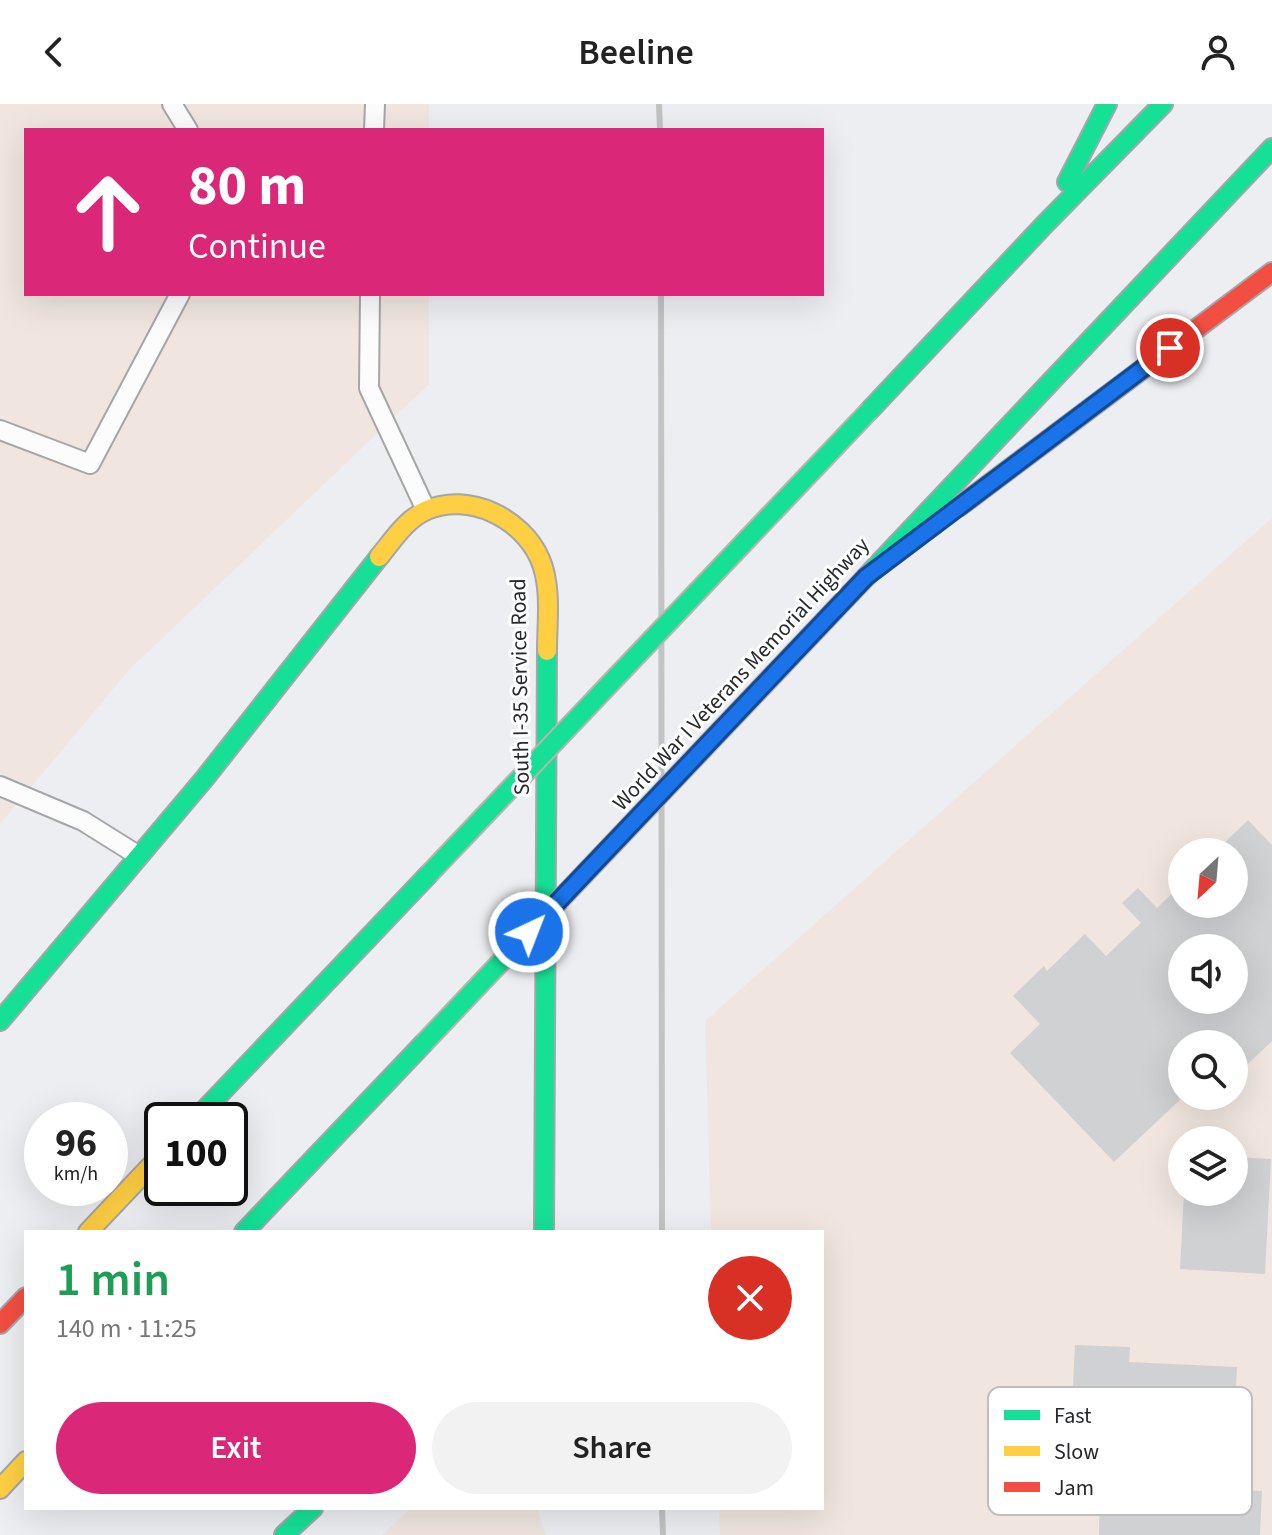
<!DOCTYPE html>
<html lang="en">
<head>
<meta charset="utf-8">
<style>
	:root { --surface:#fff; --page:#f2f2f2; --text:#222; --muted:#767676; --accent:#db2777 }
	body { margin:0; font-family:"Source Sans 3",sans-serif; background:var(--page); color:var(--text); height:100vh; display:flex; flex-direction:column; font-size:30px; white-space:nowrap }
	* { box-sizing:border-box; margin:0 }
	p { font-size:26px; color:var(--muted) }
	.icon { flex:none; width:44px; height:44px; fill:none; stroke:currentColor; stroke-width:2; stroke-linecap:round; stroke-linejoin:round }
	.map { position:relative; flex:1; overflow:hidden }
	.panel { position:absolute; left:24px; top:1126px; width:800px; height:280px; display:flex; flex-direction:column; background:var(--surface); border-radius:0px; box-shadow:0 8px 32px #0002 }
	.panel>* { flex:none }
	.guide { position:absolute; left:24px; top:24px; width:800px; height:168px; border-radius:0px; box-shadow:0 8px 32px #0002; background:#db2777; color:#fff; overflow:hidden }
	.needle { width:52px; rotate:206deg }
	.fabs { position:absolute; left:1168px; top:734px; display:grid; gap:16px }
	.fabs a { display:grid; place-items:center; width:80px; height:80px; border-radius:50%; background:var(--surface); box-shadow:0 8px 32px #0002; font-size:40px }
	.speed { position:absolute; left:24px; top:998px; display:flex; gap:16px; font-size:40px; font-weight:700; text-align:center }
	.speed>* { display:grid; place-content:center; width:104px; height:104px; border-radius:50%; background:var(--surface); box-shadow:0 8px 32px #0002; line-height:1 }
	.speed small { font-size:20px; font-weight:400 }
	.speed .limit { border:4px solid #111; border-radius:12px; background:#fff; color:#111 }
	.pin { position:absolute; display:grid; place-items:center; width:68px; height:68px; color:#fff; margin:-34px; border:4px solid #fff; border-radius:50%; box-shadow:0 2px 8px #0007 }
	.me { position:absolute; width:88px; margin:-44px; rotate:43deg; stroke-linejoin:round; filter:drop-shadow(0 0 6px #0008) }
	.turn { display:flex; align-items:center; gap:28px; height:168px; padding:0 32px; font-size:36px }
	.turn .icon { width:104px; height:104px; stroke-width:2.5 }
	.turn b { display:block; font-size:56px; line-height:68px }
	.round { display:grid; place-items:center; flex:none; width:84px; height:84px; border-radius:42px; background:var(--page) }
	.head { display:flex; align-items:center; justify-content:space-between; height:136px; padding:0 32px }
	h1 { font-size:48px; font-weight:600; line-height:60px; color:#1e9e55 }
	.primary-button { display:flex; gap:16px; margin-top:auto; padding:16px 32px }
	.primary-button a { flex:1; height:92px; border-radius:48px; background:var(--accent); color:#fff; font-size:32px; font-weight:600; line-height:92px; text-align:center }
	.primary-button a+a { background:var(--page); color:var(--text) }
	header { display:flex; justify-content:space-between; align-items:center; height:104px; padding:0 32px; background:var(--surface); font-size:36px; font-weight:600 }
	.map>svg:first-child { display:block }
	.industrial { fill:#f0e6df; fill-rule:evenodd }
	.building { fill:#d0d1d3; fill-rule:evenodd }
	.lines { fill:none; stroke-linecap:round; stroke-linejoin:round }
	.lane-casing { stroke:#a4a6a8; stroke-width:22 }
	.fast-casing { stroke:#a4a6a8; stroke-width:22 }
	.slow-casing { stroke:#a4a6a8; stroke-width:22 }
	.jam-casing { stroke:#a4a6a8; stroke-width:22 }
	.lane { stroke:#fcfcfd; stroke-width:18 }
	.fast { stroke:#16e098; stroke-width:18 }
	.slow { stroke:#ffcf43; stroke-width:18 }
	.jam { stroke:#f24e42; stroke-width:18 }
	.rail { stroke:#c2c3c3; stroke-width:6 }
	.fast-bridge-casing { stroke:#bbb2ad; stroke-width:22; stroke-linecap:butt }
	.fast-bridge { stroke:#16e098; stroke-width:18 }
	.route-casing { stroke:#114b97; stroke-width:20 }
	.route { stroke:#1a73e8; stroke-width:14 }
	.labels { text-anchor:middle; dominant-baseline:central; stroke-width:6; stroke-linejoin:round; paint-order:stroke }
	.street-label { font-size:22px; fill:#27282b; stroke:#fff }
	.key { fill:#fff; stroke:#bebebf; stroke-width:2 }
	.key-label { font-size:22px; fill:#27282b }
</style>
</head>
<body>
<header><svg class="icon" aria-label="back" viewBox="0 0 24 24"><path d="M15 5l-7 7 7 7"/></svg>Beeline<svg class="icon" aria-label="person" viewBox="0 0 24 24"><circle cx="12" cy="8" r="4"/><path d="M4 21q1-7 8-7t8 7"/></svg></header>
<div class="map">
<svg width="1272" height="1431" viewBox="0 0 1272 1431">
	<rect width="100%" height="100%" fill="#eceef1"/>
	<!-- industrial -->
	<g class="industrial">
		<polygon points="0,0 429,0 429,26 26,26 26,190 429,190 429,280 129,566 0,720"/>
		<path d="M1272,414V1431H720L719,1404H822V1128H711L705,917ZM1182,748H1234V800H1182ZM1182,844H1234V896H1182ZM1182,940H1234V992H1182ZM1182,1036H1234V1088H1182Z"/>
		<polygon points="411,1404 537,1404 546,1431 382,1431"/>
	</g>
	<!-- building -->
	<g class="building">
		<path d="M1248,716L1272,741V937L1234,973V940H1182V994L1114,1058L1010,949L1040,920L1013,892L1044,862L1047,867L1085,830L1106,852L1141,819L1122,799L1138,784L1157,804L1182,780V800H1234V748H1215ZM1182,844H1234V896H1182Z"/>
		<polygon points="1234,1053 1271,1055 1265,1170 1180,1165 1184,1088 1234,1088"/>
		<polygon points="1075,1241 1130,1243 1129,1258 1237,1263 1233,1347 1070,1339"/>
		<polygon points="1100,1380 1262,1387 1260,1431 1099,1431"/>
	</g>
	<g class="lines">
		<defs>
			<g id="lane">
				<polyline points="172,0 188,26"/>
				<polyline points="374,26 375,0"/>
				<polyline points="370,190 369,284 426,406"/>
				<polyline points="0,326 90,360 180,190"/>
				<polyline points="0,682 83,717 139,752"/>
			</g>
			<g id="fast">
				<polyline points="1067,78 1107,0"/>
				<polyline points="870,306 1046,119 1163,0"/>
				<polyline points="866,473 1272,44"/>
				<polyline points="0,917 205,674 379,453"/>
				<polyline points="195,1016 429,770"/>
				<polyline points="244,1128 424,939"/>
				<polyline points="544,1128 547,547"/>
				<polyline points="284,1431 313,1404"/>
			</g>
			<g id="slow">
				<path d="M379,453C393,436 406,415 427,406C469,388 522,414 540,455C552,483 547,517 547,547"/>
				<polyline points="88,1128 162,1050"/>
				<polyline points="0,1385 26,1357"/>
			</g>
			<g id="jam">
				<polyline points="960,402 1272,168"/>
				<polyline points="0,1220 26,1193"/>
			</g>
		</defs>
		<!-- lane casing -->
		<use href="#lane" class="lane-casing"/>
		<!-- fast casing -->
		<use href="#fast" class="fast-casing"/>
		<!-- slow casing -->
		<use href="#slow" class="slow-casing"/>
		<!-- jam casing -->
		<use href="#jam" class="jam-casing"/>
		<!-- lane -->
		<use href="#lane" class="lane"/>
		<!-- fast -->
		<use href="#fast" class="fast"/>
		<!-- slow -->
		<use href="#slow" class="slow"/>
		<!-- jam -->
		<use href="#jam" class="jam"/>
		<!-- rail -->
		<g class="rail">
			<polyline points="659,0 660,26"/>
			<polyline points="661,190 662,1128"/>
			<polyline points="662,1404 663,1431"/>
		</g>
		<defs>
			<g id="fast-bridge">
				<polyline points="429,770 870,306"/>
				<polyline points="424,939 866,473"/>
			</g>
		</defs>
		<!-- fast-bridge casing -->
		<use href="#fast-bridge" class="fast-bridge-casing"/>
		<!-- fast-bridge -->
		<use href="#fast-bridge" class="fast-bridge"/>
	</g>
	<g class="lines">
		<defs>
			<polyline id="route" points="529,828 866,473 1170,244"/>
		</defs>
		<!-- route casing -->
		<use href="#route" class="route-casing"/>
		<!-- route -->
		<use href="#route" class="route"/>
	</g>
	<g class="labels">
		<!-- street labels -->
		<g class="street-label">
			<text transform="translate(741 570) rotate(-47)">World War I Veterans Memorial Highway</text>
			<text transform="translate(520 583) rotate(-91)">South I-35 Service Road</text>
		</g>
	</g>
	<!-- legend -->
	<rect x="988" y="1283" width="264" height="128" rx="12" class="key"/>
	<rect x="1004" y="1306" width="36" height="10" fill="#16e098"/>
	<rect x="1004" y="1342" width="36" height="10" fill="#ffcf43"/>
	<rect x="1004" y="1378" width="36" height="10" fill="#f24e42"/>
	<g class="key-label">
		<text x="1054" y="1319">Fast</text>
		<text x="1054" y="1355">Slow</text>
		<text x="1054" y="1391">Jam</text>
	</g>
</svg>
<div class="fabs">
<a><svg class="needle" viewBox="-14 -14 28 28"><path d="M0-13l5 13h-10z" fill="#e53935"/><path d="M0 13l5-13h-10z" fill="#767676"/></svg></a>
<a><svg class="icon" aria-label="sound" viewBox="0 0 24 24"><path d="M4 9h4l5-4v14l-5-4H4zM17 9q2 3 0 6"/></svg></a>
<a><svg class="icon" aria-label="search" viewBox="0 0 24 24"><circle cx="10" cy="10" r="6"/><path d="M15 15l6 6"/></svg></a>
<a><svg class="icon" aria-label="layers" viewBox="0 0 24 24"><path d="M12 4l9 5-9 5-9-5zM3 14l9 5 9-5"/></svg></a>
</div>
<div class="speed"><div>96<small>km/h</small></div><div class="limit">100</div></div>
<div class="pin" style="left:1170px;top:244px;background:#d93025"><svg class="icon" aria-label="arrive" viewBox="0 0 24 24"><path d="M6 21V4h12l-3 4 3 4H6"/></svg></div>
<svg class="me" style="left:529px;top:828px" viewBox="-20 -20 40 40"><circle r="17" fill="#1a73e8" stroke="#fff" stroke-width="3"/><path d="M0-11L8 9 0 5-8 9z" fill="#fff"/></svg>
<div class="guide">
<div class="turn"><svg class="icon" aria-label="ahead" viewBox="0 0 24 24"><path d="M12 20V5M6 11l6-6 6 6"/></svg><div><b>80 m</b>Continue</div></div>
</div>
<section class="panel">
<div class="head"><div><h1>1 min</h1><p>140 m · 11:25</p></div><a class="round" style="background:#d93025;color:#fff"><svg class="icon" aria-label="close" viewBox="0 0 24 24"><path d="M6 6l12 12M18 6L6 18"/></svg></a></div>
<div class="primary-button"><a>Exit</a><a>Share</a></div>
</section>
</div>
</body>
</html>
